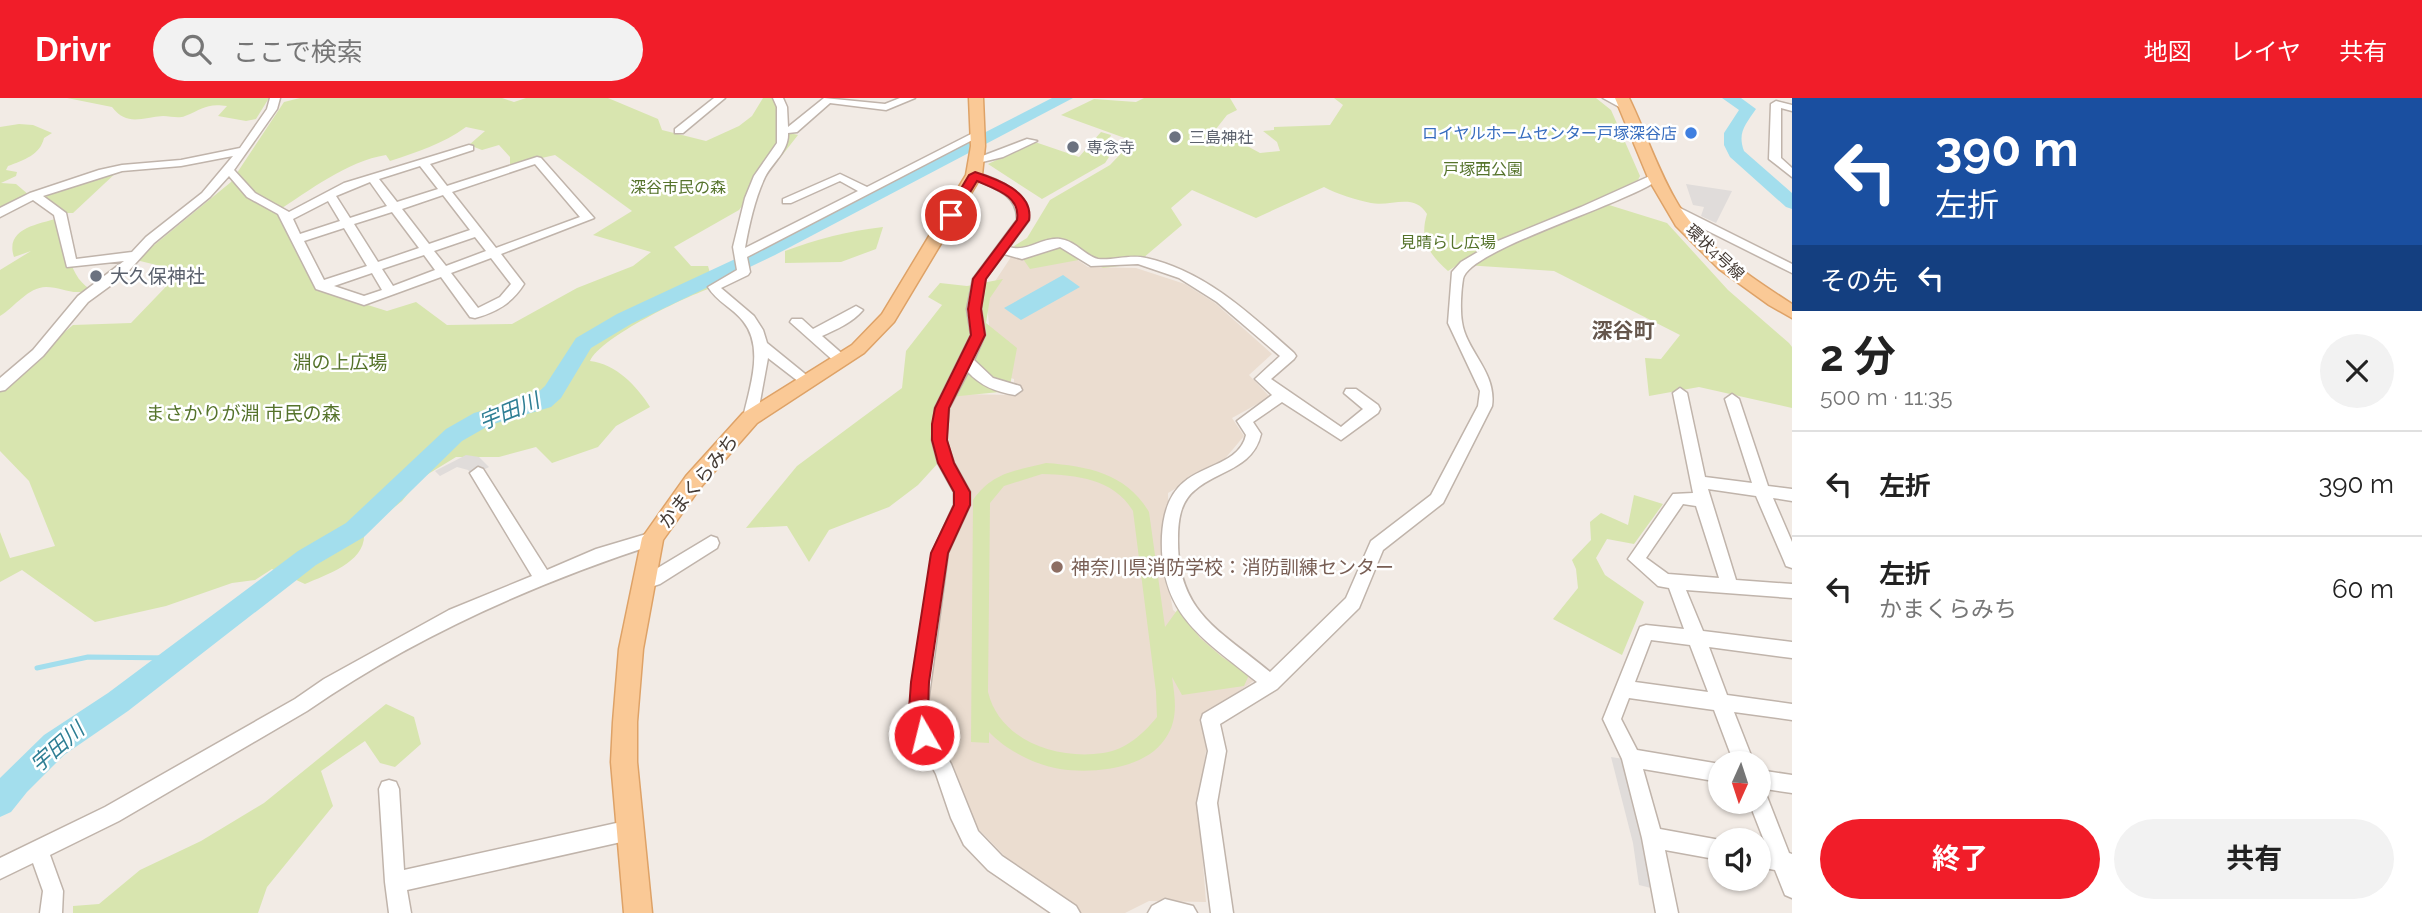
<!DOCTYPE html>
<html lang="ja">
<head>
<meta charset="utf-8">
<style>
	:root { --surface:#fff; --page:#f2f2f2; --text:#222; --muted:#767676; --line:#e0e0e0; --accent:#f11d29 }
	body { margin:0; font-family:Raleway,"Noto Sans JP",sans-serif; background:var(--page); color:var(--text); height:100vh; display:flex; flex-direction:column; font-size:26px; white-space:nowrap }
	* { box-sizing:border-box; margin:0 }
	p { font-size:23px; color:var(--muted) }
	.icon { flex:none; width:38px; height:38px; fill:none; stroke:currentColor; stroke-width:2; stroke-linecap:round; stroke-linejoin:round }
	.map { position:relative; flex:1; overflow:hidden }
	.panel { display:flex; flex-direction:column; background:var(--surface); width:630px }
	.panel>* { flex:none }
	.top-card { background:#1a4fa0; color:#fff; overflow:hidden }
	.needle { width:46px; rotate:183deg }
	.tools { position:absolute; left:1708px; top:653px; display:grid; gap:14px }
	.tools a { display:grid; place-items:center; width:63px; height:63px; border-radius:50%; background:var(--surface); box-shadow:0 2px 5px #0004; font-size:35px }
	.pin { position:absolute; display:grid; place-items:center; width:60px; height:60px; color:#fff; margin:-30px; border:4px solid #fff; border-radius:50%; box-shadow:0 2px 7px #0007 }
	.me { position:absolute; width:77px; margin:-38px; rotate:352deg; stroke-linejoin:round; filter:drop-shadow(0 0 5px #0008) }
	.turn { display:flex; align-items:center; gap:24px; height:147px; padding:0 28px; font-size:32px }
	.turn .icon { width:91px; height:91px; stroke-width:2.5 }
	.turn b { display:block; font-size:49px; line-height:60px }
	.then { display:flex; align-items:center; height:66px; padding:0 28px; background:#0003; gap:14px; font-size:26px }
	.round { display:grid; place-items:center; flex:none; width:74px; height:74px; border-radius:37px; background:var(--page) }
	.overview { display:flex; align-items:center; justify-content:space-between; height:119px; padding:0 28px }
	h1 { font-size:42px; font-weight:700; line-height:52px }
	.button { display:flex; gap:14px; margin-top:auto; padding:14px 28px }
	.button a { flex:1; height:80px; border-radius:42px; background:var(--accent); color:#fff; font-size:28px; font-weight:700; line-height:80px; text-align:center }
	.button a+a { background:var(--page); color:var(--text) }
	ul { padding:0; list-style:none }
	li { display:flex; align-items:center; gap:21px; height:105px; padding:0 28px; border-top:2px solid var(--line) }
	li div { flex:1 }
	li b { display:block; font-size:26px }
	li em { font-style:normal }
	header { display:flex; align-items:center; gap:42px; box-sizing:border-box; height:98px; padding:0 35px; background:var(--accent); color:#fff }
	header strong { font-size:33px }
	nav { display:flex; gap:38px; margin-inline-start:auto; font-size:24px }
	.search { width:490px; height:63px; background:var(--page); display:flex; align-items:center; gap:18px; box-sizing:border-box; padding:0 24px; border-radius:38px; color:var(--muted); font-size:26px }
	main { display:flex; flex:1; min-height:0 }
	.map>svg:first-child { display:block }
	.education { fill:#ebddd0 }
	.green { fill:#d8e5af; fill-rule:evenodd }
	.parking { fill:#e0dcda }
	.water { fill:#a3deed }
	.lines { fill:none; stroke-linecap:round; stroke-linejoin:round }
	.stream { stroke:#a3deed; stroke-width:5 }
	.river { fill:#a3deed; fill-rule:evenodd }
	.minor-casing { stroke:#c0b4ab; stroke-width:3 }
	.major-casing { stroke:#dea267; stroke-width:3 }
	.minor { fill:#fff; fill-rule:evenodd }
	.major { fill:#fac996; fill-rule:evenodd }
	.route { fill:#f11d29; stroke:#9d131b; stroke-width:2 }
	.shop-dot { fill:#3f7fe0; stroke:#fff; stroke-width:2.5 }
	.worship-dot { fill:#6b7280; stroke:#fff; stroke-width:2.5 }
	.education-dot { fill:#8d6e63; stroke:#fff; stroke-width:2.5 }
	.labels { text-anchor:middle; dominant-baseline:central; stroke-width:5; stroke-linejoin:round; paint-order:stroke }
	.far-shop-label { font-size:16px; fill:#366cbe; stroke:#fff; text-anchor:end }
	.far-worship-label { font-size:16px; fill:#5b616d; stroke:#fff; text-anchor:start }
	.far-park-label { font-size:16px; fill:#55732b; stroke:#fff }
	.far-street-label { font-size:16px; fill:#443b35; stroke:#fff }
	.worship-label { font-size:19px; fill:#5b616d; stroke:#fff; text-anchor:start }
	.park-label { font-size:19px; fill:#55732b; stroke:#fff }
	.street-label { font-size:19px; fill:#443b35; stroke:#fff }
	.education-label { font-size:19px; fill:#785e54; stroke:#fff; text-anchor:start }
	.neighbourhood-label { font-size:21px; font-weight:bold; fill:#66574d; stroke:#fff }
	.water-label { font-size:21px; font-style:italic; fill:#2e7e94; stroke:#fff }
</style>
</head>
<body>
<header>
<strong>Drivr</strong>
<div class="search"><svg class="icon" aria-label="search" viewBox="0 0 24 24"><circle cx="10" cy="10" r="6"/><path d="M15 15l6 6"/></svg>ここで検索</div>
<nav><a>地図</a><a>レイヤ</a><a>共有</a></nav>
</header>
<main>
<div class="map">
<svg width="1792" height="815" viewBox="0 0 1792 815">
	<rect width="100%" height="100%" fill="#f2ebe5"/>
	<!-- education -->
	<polygon class="education" points="1056,147 1088,169 1136,170 1185,186 1215,205 1272,256 1249,277 1270,299 1232,320 1244,338 1223,363 1168,395 1169,491 1173,512 1258,580 1203,618 1207,647 1198,702 1206,804 1149,803 1125,815 1074,815 1019,773 966,718 928,626 926,606 949,447 968,412 968,390 952,361 945,328 951,303 957,296 1014,297 1014,281 994,275 986,197 1011,159 1033,162"/>
	<!-- green -->
	<g class="green">
		<path d="M67,0H269L256,21L246,23L218,18L227,8C206,5 203,11 185,18C178,21 171,18 163,18C143,19 127,29 112,9Z"/>
		<path d="M300,0H502L514,4L526,0H608L658,21L662,32L706,43L739,28L752,18L763,0H777L782,33L798,37L739,112L674,149L691,168H708L714,189C686,198 601,239 590,263C616,266 637,288 650,309L616,328L598,349L552,365L536,349L499,359H456L420,381L402,403L364,434C367,464 327,476 305,486L272,471L255,482L232,485L166,508L95,524L22,472L0,484V434L10,460L55,448L29,383L0,353V288L73,227L131,225L181,173L136,162L231,84L284,4ZM466,29L485,33L469,47L482,52L499,47L510,59V67L555,57L632,113L593,137L651,154L633,168L577,190L512,226L447,227L416,204L387,213L316,191L276,114C309,93 347,63 386,57L390,63C417,54 443,46 466,29Z"/>
		<path d="M1144,0H1230L1237,12L1227,17L1216,31L1260,55L1280,53L1277,44L1263,33L1274,32V29L1330,27L1343,7L1334,0H1596L1611,12L1640,78L1638,82L1590,106L1487,148L1448,173C1429,156 1419,142 1427,116C1414,94 1391,109 1371,105C1357,102 1336,96 1324,89L1256,120L1192,92L1171,110L1182,127L1136,166L1103,170L1084,161L1030,171L1014,148L1027,140L1050,102L1110,67L1133,43L1061,17L1094,1L1136,4Z"/>
		<path d="M19,26L33,27L52,35L44,40C40,57 24,62 8,68L6,72L17,74L16,78L1,85L16,86L29,97L0,111V29Z"/>
		<polygon points="1101,34 1111,37 1104,53 1111,56 1105,65 1042,101 988,66 1035,44 1079,59"/>
		<polygon points="119,72 73,115 64,115 41,96"/>
		<polygon points="1609,107 1667,125 1728,192 1789,245 1792,249 1792,310 1699,289 1649,298 1645,260 1661,261 1680,237 1554,173 1465,167 1585,112"/>
		<path d="M62,119C67,144 67,177 90,191C75,199 62,189 46,189C28,189 15,209 0,218V172L31,153L14,159C4,129 41,126 62,119Z"/>
		<path d="M883,129L876,151L841,164L785,165V153C817,141 848,133 883,129Z"/>
		<polygon points="1003,181 990,200 986,225 1017,250 1009,293 940,300 950,352 918,387 889,409 829,432 809,464 787,428 746,430 797,368 902,290 906,253 942,207 928,199 940,185 967,188"/>
		<path d="M1046,365C1088,368 1127,376 1149,414L1165,529L1178,511L1200,540L1222,559L1249,577L1244,588L1182,597L1172,579C1175,600 1179,622 1165,641C1145,671 1093,676 1060,671C1035,667 1006,652 989,634V645L971,644L973,402C993,374 1015,373 1046,365ZM1042,376C1077,377 1114,381 1133,413L1156,594L1157,619C1143,636 1126,652 1103,655C1057,662 1000,643 988,594L990,405L1004,388Z"/>
		<polygon points="1634,397 1663,406 1634,446 1607,441 1596,460 1605,477 1644,504 1622,557 1553,521 1578,490 1576,471 1572,462 1591,442 1590,424 1601,415 1628,427"/>
		<polygon points="386,606 414,619 421,646 395,669 380,665 365,643 321,673 333,708 267,789 258,815 73,815 73,808 99,806 140,772 201,743 264,705"/>
	</g>
	<!-- parking -->
	<g class="parking">
		<polygon points="1686,86 1732,93 1716,125 1701,118 1704,109 1693,107"/>
		<polygon points="466,357 479,359 489,369 473,377 468,372 457,369 440,378 435,373"/>
		<polygon points="1611,659 1624,661 1655,791 1639,787 1633,745"/>
	</g>
	<!-- water -->
	<polygon class="water" points="1063,177 1080,189 1021,222 1004,210"/>
	<g class="lines">
		<!-- stream -->
		<polyline class="stream" points="37,570 88,559 173,560"/>
		<!-- river -->
		<g class="river">
			<polygon points="1052,0 1073,0 775,157 631,226 591,250 561,300 551,309 490,327 462,343 364,439 316,467 128,613 64,657 27,694 11,714 0,719 0,680 44,637 108,595 298,453 346,425 446,331 474,315 535,297 545,288 576,240 617,216 761,149"/>
			<path d="M1722,0H1741L1756,11C1746,26 1737,34 1744,53L1792,95V111L1786,109L1730,59L1724,47V35L1739,12Z"/>
		</g>
		<defs>
			<g id="minor">
				<path d="M270,0H280L277,11L234,72L255,95L289,114L344,85L469,47L473,48V52L430,66L447,88L537,59L541,60L594,120L501,156L524,186C512,205 497,214 475,220L470,219L441,179L364,207L316,191L278,116L247,99L229,78L210,99L154,145L125,177L88,204L43,258L5,292L0,293V280L33,252L78,198L124,163L67,169L54,117L33,102L0,119V110L30,95L99,72L122,67L181,62L240,50L267,11ZM233,58L202,95L146,139L132,154L76,161L66,115L43,98L122,73L181,68ZM535,66L580,119L496,150L452,94ZM420,68L438,91L397,104L379,81ZM370,84L387,108L350,120L336,98ZM443,97L470,132L429,146L402,111ZM328,103L340,123L300,136L293,121ZM392,114L419,150L378,164L354,126ZM344,130L367,168L324,182L304,143ZM475,139L486,153L446,168L434,153ZM424,157L435,172L393,188L382,171ZM491,160L511,186L500,199L478,210L451,175ZM372,175L382,192L364,198L334,188Z"/>
				<polygon points="714,0 725,0 683,35 675,35 675,31"/>
				<path d="M773,0H783L787,9L788,29L824,0L885,6L900,0H915L886,12L830,5L797,34L788,35C789,53 773,64 765,79C755,100 749,127 745,150L858,93L840,83L791,105H783V101L840,76L867,89L973,35L982,37L747,159L750,174L748,177L721,190L754,218L763,232L767,245L815,284L808,289L803,287L768,260L757,320L750,325L743,320C749,291 765,250 743,223C733,210 717,204 708,189L737,172L733,149L745,100L754,78L777,45V9Z"/>
				<polygon points="1603,0 1616,0 1632,9 1623,11"/>
				<polygon points="1776,3 1792,7 1792,13 1781,10 1781,60 1792,70 1792,79 1769,61 1771,6"/>
				<polygon points="1027,41 1037,43 1003,59 978,65 972,62"/>
				<path d="M974,74C998,81 1029,93 1029,122L1009,149C1028,155 1041,139 1060,141C1076,143 1085,158 1098,161C1111,163 1130,156 1146,160C1205,173 1250,216 1294,255L1296,258L1294,261L1271,281L1341,329L1363,311L1344,295L1346,291H1356L1378,307L1380,311L1378,315L1341,342L1282,304L1253,324L1261,336C1253,371 1218,372 1195,392C1180,404 1178,423 1178,441C1177,515 1220,532 1270,574L1346,500L1371,443L1431,397L1478,308L1480,293L1448,225L1452,174L1461,164L1493,145L1581,109L1652,77L1662,79C1632,105 1468,151 1463,181C1461,193 1460,212 1462,224C1466,253 1497,274 1492,308L1443,405L1383,452L1359,510L1277,591L1220,626L1226,653L1217,705L1233,815H1211L1197,705L1208,653L1201,622L1203,616L1257,584C1202,539 1159,517 1162,438C1163,418 1168,397 1184,384C1203,367 1240,365 1246,337L1237,323L1272,297L1255,281L1280,258L1217,204L1179,180L1138,166L1091,168L1060,149L1022,161L1004,156L985,181L981,211L985,237L974,262L993,280L1020,288L1022,292L1015,297C996,294 981,288 968,274L949,310L946,342L954,365L970,394V407L948,455L927,612L933,635L951,666L978,733L1002,758L1076,808L1080,815H1051L988,772L964,747L951,720L936,676L915,637L909,612L932,455L954,407V394L938,365L932,342L935,310L971,237L967,211L973,181L1017,122C1018,95 991,89 970,79L968,77Z"/>
				<polygon points="1672,106 1792,166 1792,175 1668,113 1668,107"/>
				<path d="M856,208L863,212C852,225 837,231 822,238L846,259L848,262L846,265H836L790,224L792,221H802L813,231Z"/>
				<path d="M1680,290L1687,295L1705,379L1752,385L1725,301L1732,296L1739,301L1768,388L1792,391V403L1773,400L1792,444V470L1786,468L1784,463L1756,398L1708,391L1736,482L1792,486V500L1686,492L1703,533L1792,544V560L1709,549L1727,597L1792,606V622L1734,614L1754,665H1734L1714,612L1629,600L1621,621L1637,652L1720,666V684L1643,671L1660,731L1720,742V762L1665,752L1678,815H1656L1642,740L1622,661L1603,621L1640,529L1646,527L1684,531L1669,490L1658,488L1628,461L1673,396L1693,395L1673,295ZM1683,406L1696,408L1719,480L1668,476L1646,460ZM1651,542L1690,547L1708,594L1635,584Z"/>
				<path d="M478,369L483,371L547,472L596,451L653,434L659,435L661,440L659,445C536,485 415,538 307,613L119,723L50,757L63,793L62,815H40L43,793L33,765L0,781V760L105,709L295,601L324,581L449,512L532,478L470,375Z"/>
				<polygon points="711,438 717,440 719,445 717,450 660,486 654,488 638,486 636,481 638,476 651,474"/>
				<polygon points="1759,672 1792,677 1792,695 1759,690"/>
				<polygon points="389,682 396,684 399,691 404,772 630,722 637,725 640,732 637,739 630,742 407,792 411,815 389,815 385,784 379,691 382,684"/>
				<polygon points="1759,694 1766,696 1789,755 1792,756 1792,800 1785,797 1775,772 1759,769 1759,749 1767,750 1749,704 1759,704"/>
				<polygon points="1165,801 1193,808 1197,815 1148,815 1152,808"/>
			</g>
			<g id="major">
				<polygon points="969,0 983,0 985,48 982,77 894,224 864,255 757,325 700,390 663,442 643,551 637,624 637,664 652,815 624,815 611,664 613,624 619,551 642,440 686,378 743,315 852,247 882,216 966,77 971,48"/>
				<path d="M1615,0H1629C1646,35 1658,74 1679,108C1706,150 1750,179 1792,206V220L1769,207L1719,171L1676,128L1649,82Z"/>
			</g>
		</defs>
		<!-- minor casing -->
		<use href="#minor" class="minor-casing"/>
		<!-- major casing -->
		<use href="#major" class="major-casing"/>
		<!-- minor -->
		<use href="#minor" class="minor"/>
		<!-- major -->
		<use href="#major" class="major"/>
	</g>
	<!-- route -->
	<path class="route" d="M975,74C997,81 1034,94 1029,122L986,181L981,211L985,237L949,310L947,342L954,365L970,394V407L948,455L929,584L928,612L933,637L931,643L924,646L917,643L909,612L911,584L931,455L954,407V394L938,365L932,342V326L935,310L971,237L968,211L973,181L1017,122C1021,98 995,91 977,83L955,119H947L945,117L969,77Z"/>
	<!-- markers -->
	<circle class="shop-dot" cx="1691" cy="35" r="7"/>
	<g class="worship-dot">
		<circle cx="1175" cy="39" r="7"/>
		<circle cx="1073" cy="49" r="7"/>
		<circle cx="96" cy="178" r="7"/>
	</g>
	<circle class="education-dot" cx="1057" cy="469" r="7"/>
	<g class="labels">
		<!-- far-shop labels -->
		<g class="far-shop-label">
			<text x="1677" y="35">ロイヤルホームセンター戸塚深谷店</text>
		</g>
		<!-- far-worship labels -->
		<g class="far-worship-label">
			<text x="1189" y="39">三島神社</text>
			<text x="1087" y="49">専念寺</text>
		</g>
		<!-- far-park labels -->
		<g class="far-park-label">
			<text x="1483" y="71">戸塚西公園</text>
			<text x="678" y="89">深谷市民の森</text>
			<text x="1448" y="144">見晴らし広場</text>
		</g>
		<!-- far-street labels -->
		<g class="far-street-label">
			<text transform="translate(1715 154) rotate(43)">環状4号線</text>
		</g>
		<!-- worship labels -->
		<g class="worship-label">
			<text x="110" y="178">大久保神社</text>
		</g>
		<!-- park labels -->
		<g class="park-label">
			<text x="340" y="264">淵の上広場</text>
			<text x="243" y="315">まさかりが淵 市民の森</text>
		</g>
		<!-- street labels -->
		<g class="street-label">
			<text transform="translate(698 383) rotate(-51)">かまくらみち</text>
		</g>
		<!-- education labels -->
		<g class="education-label">
			<text x="1071" y="469">神奈川県消防学校：消防訓練センター</text>
		</g>
		<!-- neighbourhood labels -->
		<g class="neighbourhood-label">
			<text x="1623" y="232">深谷町</text>
		</g>
		<!-- water labels -->
		<g class="water-label">
			<text transform="translate(509 313) rotate(-22)">宇田川</text>
			<text transform="translate(57 649) rotate(-41)">宇田川</text>
		</g>
	</g>
</svg>
<div class="tools">
<a><svg class="needle" viewBox="-14 -14 28 28"><path d="M0-13l5 13h-10z" fill="#e53935"/><path d="M0 13l5-13h-10z" fill="#767676"/></svg></a>
<a><svg class="icon" aria-label="sound" viewBox="0 0 24 24"><path d="M4 9h4l5-4v14l-5-4H4zM17 9q2 3 0 6"/></svg></a>
</div>
<div class="pin" style="left:951px;top:117px;background:#d93025"><svg class="icon" aria-label="arrive" viewBox="0 0 24 24"><path d="M6 21V4h12l-3 4 3 4H6"/></svg></div>
<svg class="me" style="left:924px;top:637px" viewBox="-20 -20 40 40"><circle r="17" fill="#f11d29" stroke="#fff" stroke-width="3"/><path d="M0-11L8 9 0 5-8 9z" fill="#fff"/></svg>
</div>
<section class="panel">
<div class="top-card">
<div class="turn"><svg class="icon" aria-label="left" viewBox="0 0 24 24"><path d="M17 20v-9H6M10 6l-5 5 5 5"/></svg><div><b>390 m</b>左折</div></div>
<div class="then">その先<svg class="icon" aria-label="left" viewBox="0 0 24 24"><path d="M17 20v-9H6M10 6l-5 5 5 5"/></svg></div>
</div>
<div class="overview"><div><h1>2 分</h1><p>500 m · 11:35</p></div><a class="round"><svg class="icon" aria-label="close" viewBox="0 0 24 24"><path d="M6 6l12 12M18 6L6 18"/></svg></a></div>
<ul>
<li><svg class="icon" aria-label="left" viewBox="0 0 24 24"><path d="M17 20v-9H6M10 6l-5 5 5 5"/></svg><div><b>左折</b></div><em>390 m</em></li>
<li><svg class="icon" aria-label="left" viewBox="0 0 24 24"><path d="M17 20v-9H6M10 6l-5 5 5 5"/></svg><div><b>左折</b><p>かまくらみち</p></div><em>60 m</em></li>
</ul>
<div class="button"><a>終了</a><a>共有</a></div>
</section>
</main>
</body>
</html>
